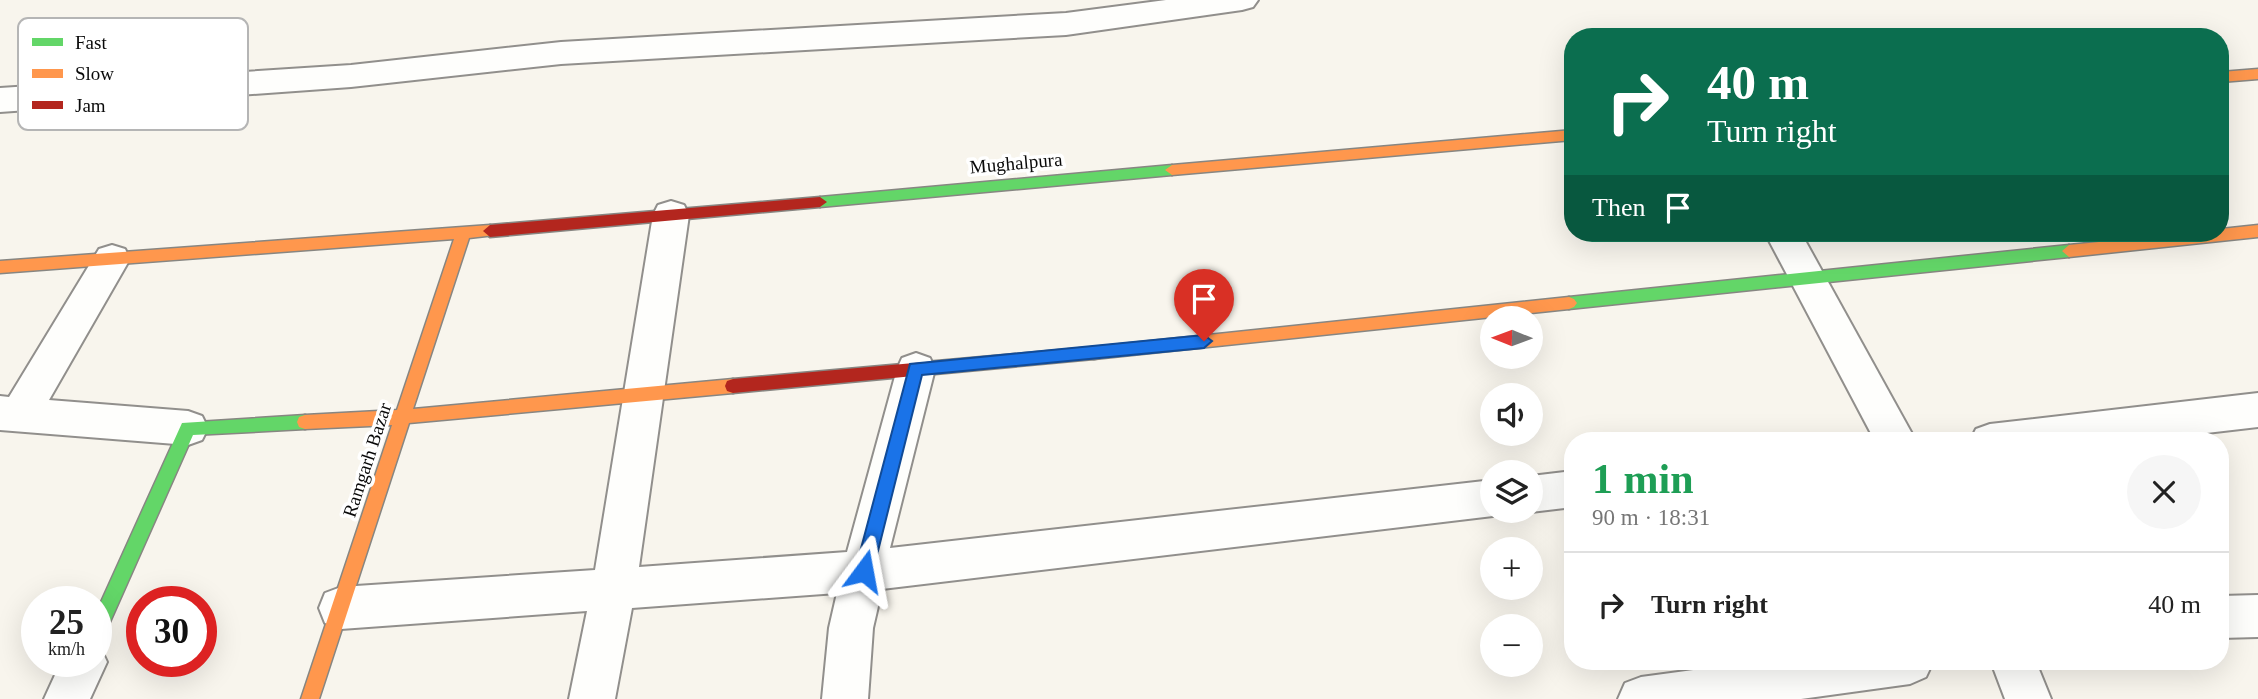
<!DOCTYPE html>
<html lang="en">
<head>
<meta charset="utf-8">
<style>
	:root { --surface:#fff; --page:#f6f6f6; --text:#222; --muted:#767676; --line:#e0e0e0 }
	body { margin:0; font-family:Georgia,serif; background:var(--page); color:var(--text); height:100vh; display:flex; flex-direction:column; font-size:26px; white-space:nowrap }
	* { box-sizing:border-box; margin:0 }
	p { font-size:23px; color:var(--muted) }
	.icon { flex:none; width:38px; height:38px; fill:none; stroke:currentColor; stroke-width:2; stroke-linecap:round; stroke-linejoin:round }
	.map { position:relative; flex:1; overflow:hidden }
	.drawer { position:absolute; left:1564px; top:432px; width:665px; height:238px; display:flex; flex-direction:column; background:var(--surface); border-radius:28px; box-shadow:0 7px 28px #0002 }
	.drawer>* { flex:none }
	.guide { position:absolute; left:1564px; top:28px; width:665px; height:214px; border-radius:28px; box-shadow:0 7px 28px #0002; background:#0b6e4f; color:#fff; overflow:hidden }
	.needle { width:46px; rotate:271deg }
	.controls { position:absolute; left:1480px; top:306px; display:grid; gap:14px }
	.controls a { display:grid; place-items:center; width:63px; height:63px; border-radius:50%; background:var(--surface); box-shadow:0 7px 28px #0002; font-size:35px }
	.speed { position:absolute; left:21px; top:586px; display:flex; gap:14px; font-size:35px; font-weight:700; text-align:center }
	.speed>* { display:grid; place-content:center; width:91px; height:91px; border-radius:50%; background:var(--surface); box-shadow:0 7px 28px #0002; line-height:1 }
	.speed small { font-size:18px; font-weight:400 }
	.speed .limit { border:10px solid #d22; background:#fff; color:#111 }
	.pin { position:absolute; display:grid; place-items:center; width:60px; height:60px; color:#fff; margin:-72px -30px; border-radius:50% 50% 50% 0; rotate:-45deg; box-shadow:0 0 7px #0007 }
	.pin .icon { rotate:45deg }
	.me { position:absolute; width:77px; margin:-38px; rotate:13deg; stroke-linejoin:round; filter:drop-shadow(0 0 5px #0008) }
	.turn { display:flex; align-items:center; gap:24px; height:147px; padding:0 28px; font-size:32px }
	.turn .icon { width:91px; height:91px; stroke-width:2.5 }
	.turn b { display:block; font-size:49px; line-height:60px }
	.then { display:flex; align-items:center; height:66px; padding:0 28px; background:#0003; gap:14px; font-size:26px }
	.round { display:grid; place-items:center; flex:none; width:74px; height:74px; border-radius:37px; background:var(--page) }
	.head { display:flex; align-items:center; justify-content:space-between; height:119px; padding:0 28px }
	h1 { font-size:42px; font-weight:800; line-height:52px; color:#1e9e55 }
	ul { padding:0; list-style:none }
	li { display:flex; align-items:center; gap:21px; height:105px; padding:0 28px; border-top:2px solid var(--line) }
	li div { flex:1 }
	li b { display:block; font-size:26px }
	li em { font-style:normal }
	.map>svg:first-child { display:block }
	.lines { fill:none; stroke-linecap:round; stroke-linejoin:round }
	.street-casing { stroke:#918f8c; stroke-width:4 }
	.fast-casing { stroke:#878682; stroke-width:3 }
	.slow-casing { stroke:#878682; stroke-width:3 }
	.jam-casing { stroke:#878682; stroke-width:3 }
	.street { fill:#fefefc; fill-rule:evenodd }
	.fast { fill:#63d668; fill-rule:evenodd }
	.slow { fill:#ff974d; fill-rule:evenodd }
	.jam { fill:#b3261e; fill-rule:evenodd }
	.route { fill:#1a73e8; stroke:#114b97; stroke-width:2 }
	.labels { text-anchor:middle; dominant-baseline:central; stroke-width:7; stroke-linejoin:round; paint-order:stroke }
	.street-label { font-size:19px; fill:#090909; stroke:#fff }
	.key { fill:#fff; stroke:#b5b5b5; stroke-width:2 }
	.key-label { font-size:19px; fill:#090909 }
</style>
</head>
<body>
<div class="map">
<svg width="2258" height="699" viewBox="0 0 2258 699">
	<rect width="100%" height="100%" fill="#f8f5ed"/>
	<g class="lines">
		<defs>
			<g id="street">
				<polygon points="1166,0 1258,0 1253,7 1242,10 1066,35 561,64 351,87 0,112 0,88 351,65 561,42 1066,13"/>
				<polygon points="671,201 684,205 689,215 639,567 847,552 897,369 902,358 916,353 930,358 935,369 890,548 1493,480 1493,511 1508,511 1493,516 882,589 873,628 868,699 822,699 829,628 837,593 632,608 615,699 569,699 587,611 341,629 325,623 319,608 325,593 341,587 595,570 653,215 658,205"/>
				<polygon points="1765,233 1801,233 1916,441 1875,441"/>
				<polygon points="112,245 125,249 130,259 49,400 188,411 202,416 208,428 202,440 188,445 0,430 0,396 9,397 99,249"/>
				<polygon points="2258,393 2258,427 2138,441 1970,441 1976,429 1990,424"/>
				<polygon points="1573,471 1573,507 1531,512 1527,511 1531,511 1531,476"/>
				<polygon points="2258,595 2258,637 2221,638 2221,596"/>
				<polygon points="96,645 100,647 107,662 90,699 44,699 61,662 96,662"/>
				<polygon points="1753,662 1933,662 1926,677 1910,684 1801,699 1618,699 1625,683 1641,677"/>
				<polygon points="1991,662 2036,662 2051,699 2005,699"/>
			</g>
			<g id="fast">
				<polygon points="1172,165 1179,170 1172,175 820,207 813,202 820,197"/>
				<polygon points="2069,245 2076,251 2069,257 1569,309 1564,307 1561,303 1564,299 1569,297"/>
				<polygon points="305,415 311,417 313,422 311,427 305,429 193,435 102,640 96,643 96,613 182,423"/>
			</g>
			<g id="slow">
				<polygon points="2258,69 2258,79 2221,82 2221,72"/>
				<polygon points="1573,130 1573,140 1172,175 1165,170 1172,165"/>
				<polygon points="490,225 495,227 497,231 495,235 469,238 413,409 733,379 739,381 741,386 739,391 733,393 409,423 319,699 301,699 392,425 305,429 299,427 297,422 299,417 305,415 397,410 454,239 0,273 0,261"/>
				<polygon points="2258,225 2258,237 2069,257 2062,251 2069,245 2188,233 2221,233 2221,229"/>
				<polygon points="1569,297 1574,299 1577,303 1574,307 1569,309 1094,359 1088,358 1086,353 1088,348 1094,347"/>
			</g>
			<g id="jam">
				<polygon points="820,197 827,202 820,207 490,237 483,231 490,225"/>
				<polygon points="1094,347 1100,348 1102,353 1100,358 1094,359 733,393 727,391 725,386 727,381 733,379"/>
			</g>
		</defs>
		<!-- street casing -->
		<use href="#street" class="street-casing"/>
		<!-- fast casing -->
		<use href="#fast" class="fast-casing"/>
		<!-- slow casing -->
		<use href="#slow" class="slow-casing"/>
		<!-- jam casing -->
		<use href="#jam" class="jam-casing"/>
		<!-- street -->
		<use href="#street" class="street"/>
		<!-- fast -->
		<use href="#fast" class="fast"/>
		<!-- slow -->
		<use href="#slow" class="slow"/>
		<!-- jam -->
		<use href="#jam" class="jam"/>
	</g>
	<!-- route -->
	<polygon class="route" points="1204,335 1212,341 1204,348 922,375 873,571 870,577 864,579 857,577 855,571 910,364"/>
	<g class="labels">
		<!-- street labels -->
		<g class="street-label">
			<text transform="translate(1016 163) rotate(-5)">Mughalpura</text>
			<text transform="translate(367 460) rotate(-72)">Ramgarh Bazar</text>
		</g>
	</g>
	<!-- legend -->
	<rect x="18" y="18" width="230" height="112" rx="10" class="key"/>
	<rect x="32" y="38" width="31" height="8" fill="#63d668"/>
	<rect x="32" y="69" width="31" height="9" fill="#ff974d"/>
	<rect x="32" y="101" width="31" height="8" fill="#b3261e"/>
	<g class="key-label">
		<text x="75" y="49">Fast</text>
		<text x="75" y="80">Slow</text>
		<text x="75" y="112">Jam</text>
	</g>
</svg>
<div class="controls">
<a><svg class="needle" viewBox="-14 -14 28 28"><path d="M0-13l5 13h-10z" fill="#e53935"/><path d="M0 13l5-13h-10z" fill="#767676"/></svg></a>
<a><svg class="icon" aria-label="sound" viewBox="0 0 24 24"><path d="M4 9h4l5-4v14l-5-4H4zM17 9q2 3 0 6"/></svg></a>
<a><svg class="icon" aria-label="layers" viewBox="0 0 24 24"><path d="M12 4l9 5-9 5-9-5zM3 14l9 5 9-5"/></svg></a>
<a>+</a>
<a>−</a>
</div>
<div class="speed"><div>25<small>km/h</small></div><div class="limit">30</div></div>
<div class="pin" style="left:1204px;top:341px;background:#d93025"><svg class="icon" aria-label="arrive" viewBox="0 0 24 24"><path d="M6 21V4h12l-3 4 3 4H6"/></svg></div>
<svg class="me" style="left:864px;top:571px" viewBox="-20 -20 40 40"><path d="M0-17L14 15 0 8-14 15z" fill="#1a73e8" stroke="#fff" stroke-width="4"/></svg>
<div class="guide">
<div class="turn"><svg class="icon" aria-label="right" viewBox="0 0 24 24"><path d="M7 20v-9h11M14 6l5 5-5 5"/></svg><div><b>40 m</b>Turn right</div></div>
<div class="then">Then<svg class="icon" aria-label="arrive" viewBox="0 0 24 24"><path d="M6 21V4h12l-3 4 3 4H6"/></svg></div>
</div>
<section class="drawer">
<div class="head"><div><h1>1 min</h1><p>90 m · 18:31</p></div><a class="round"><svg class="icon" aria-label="close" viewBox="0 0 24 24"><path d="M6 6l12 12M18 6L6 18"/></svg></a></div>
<ul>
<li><svg class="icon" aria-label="right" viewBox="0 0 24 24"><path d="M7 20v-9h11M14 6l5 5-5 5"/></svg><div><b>Turn right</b></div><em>40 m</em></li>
</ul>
</section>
</div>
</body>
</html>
